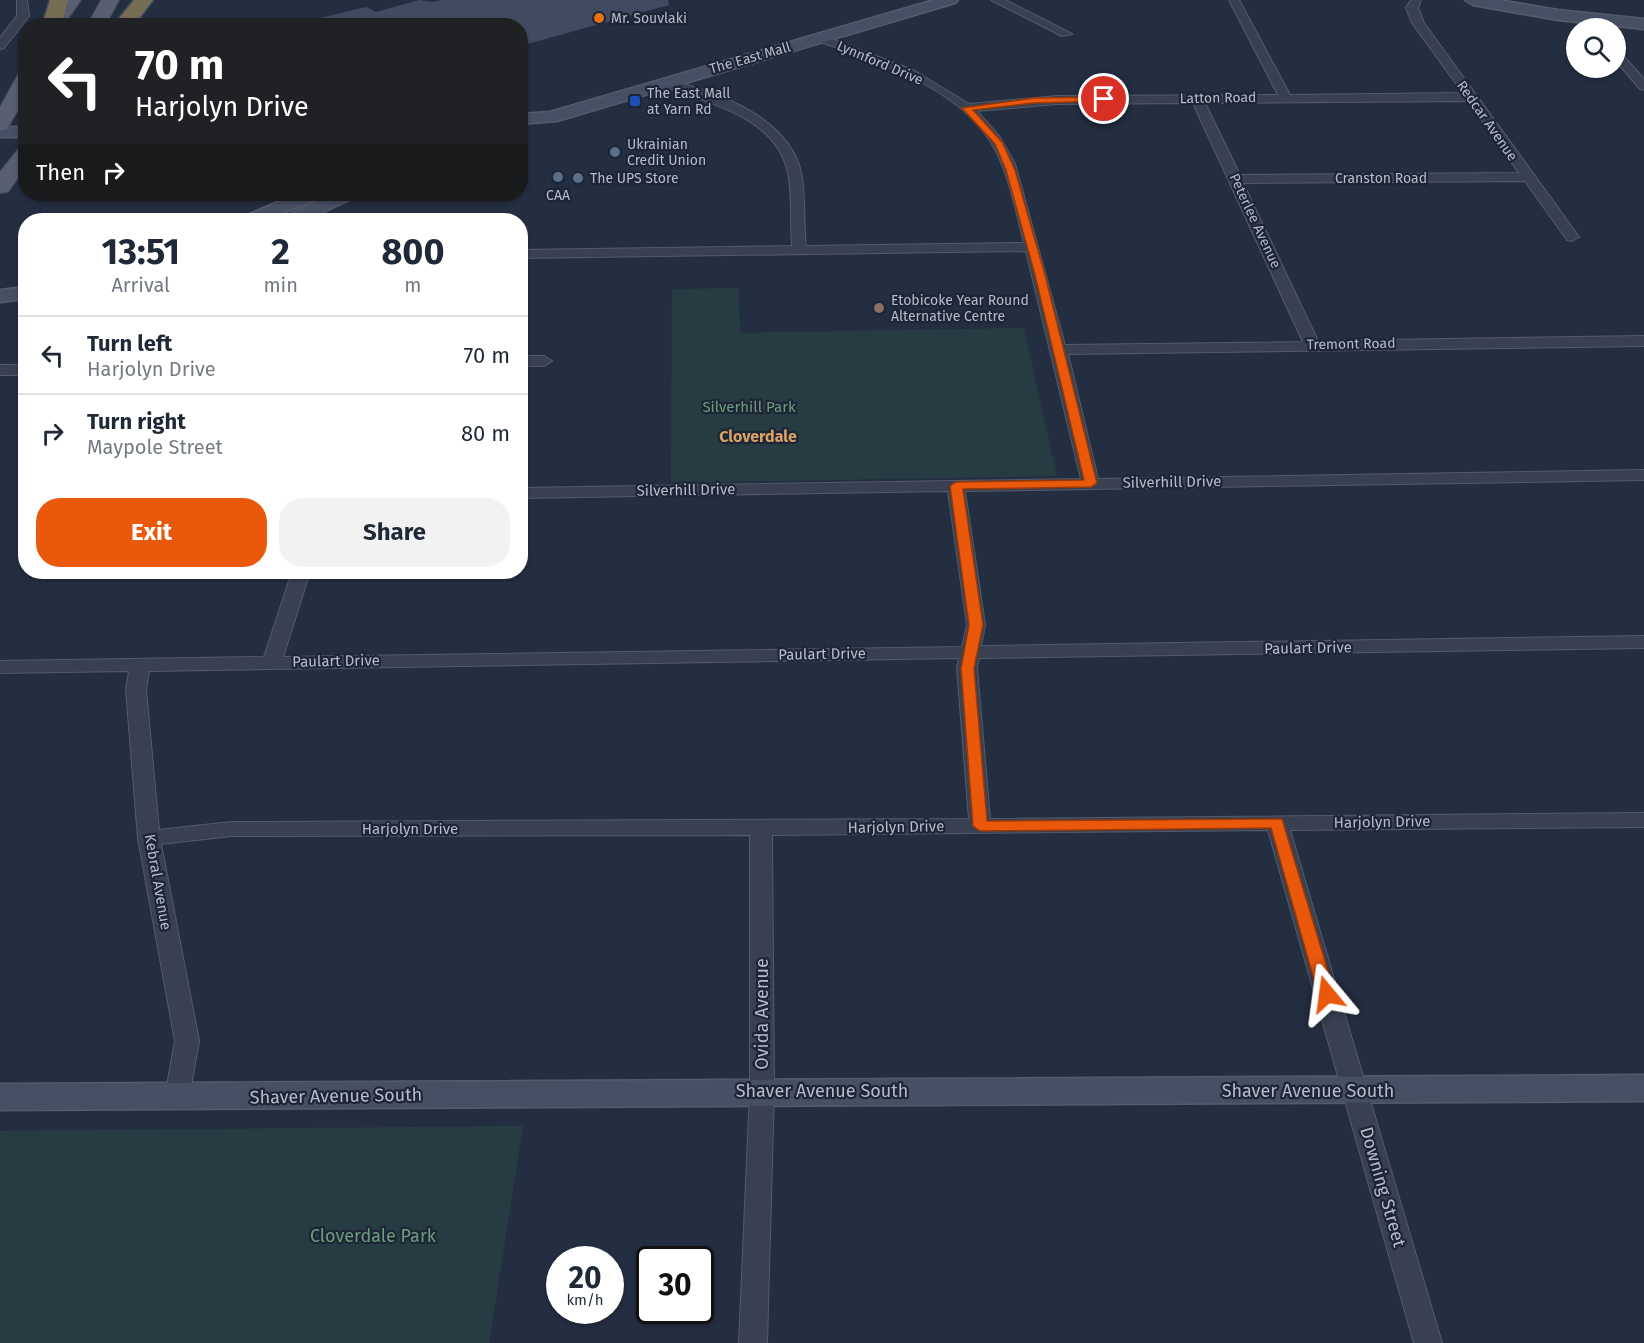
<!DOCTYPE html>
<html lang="en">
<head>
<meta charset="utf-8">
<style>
	:root { --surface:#fff; --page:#f2f2f3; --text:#1f2937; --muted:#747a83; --line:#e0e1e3; --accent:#ea580c }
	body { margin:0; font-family:"Fira Sans",sans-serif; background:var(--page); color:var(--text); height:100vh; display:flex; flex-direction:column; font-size:22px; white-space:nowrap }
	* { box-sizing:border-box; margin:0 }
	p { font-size:20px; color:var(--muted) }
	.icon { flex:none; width:33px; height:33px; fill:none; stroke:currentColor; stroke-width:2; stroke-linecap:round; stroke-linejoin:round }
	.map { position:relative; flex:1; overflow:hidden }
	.panel { position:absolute; left:18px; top:213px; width:510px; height:366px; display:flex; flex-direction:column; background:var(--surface); border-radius:24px; box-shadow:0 2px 4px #0004 }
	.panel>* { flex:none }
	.hud { position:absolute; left:18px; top:18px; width:510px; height:183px; border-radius:24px; box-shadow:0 2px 4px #0004; background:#202124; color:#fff; overflow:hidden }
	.tools { position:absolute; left:1566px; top:18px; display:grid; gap:12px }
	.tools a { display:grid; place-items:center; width:60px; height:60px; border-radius:50%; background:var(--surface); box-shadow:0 2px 4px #0004; font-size:30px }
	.speed { position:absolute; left:546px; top:1246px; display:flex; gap:12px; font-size:30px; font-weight:700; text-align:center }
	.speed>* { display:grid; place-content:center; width:78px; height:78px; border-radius:50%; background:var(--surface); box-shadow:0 2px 4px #0004; line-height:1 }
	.speed small { font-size:15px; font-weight:400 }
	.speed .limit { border:3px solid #111; border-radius:9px; background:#fff; color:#111 }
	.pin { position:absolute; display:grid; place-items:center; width:51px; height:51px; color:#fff; margin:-26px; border:3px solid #fff; border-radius:50%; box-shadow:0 2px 6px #0007 }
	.me { position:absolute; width:66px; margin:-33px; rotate:344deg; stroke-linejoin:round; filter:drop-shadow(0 0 4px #0008) }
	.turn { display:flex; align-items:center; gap:21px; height:126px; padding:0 18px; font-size:27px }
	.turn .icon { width:78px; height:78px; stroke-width:2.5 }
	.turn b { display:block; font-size:42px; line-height:51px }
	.then { display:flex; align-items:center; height:57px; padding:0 18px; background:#0003; gap:12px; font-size:22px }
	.eta { display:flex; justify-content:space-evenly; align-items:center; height:102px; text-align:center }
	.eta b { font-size:36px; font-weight:700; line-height:42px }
	.button { display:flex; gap:12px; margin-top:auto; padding:12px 18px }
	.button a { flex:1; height:69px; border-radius:24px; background:var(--accent); color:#fff; font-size:24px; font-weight:700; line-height:69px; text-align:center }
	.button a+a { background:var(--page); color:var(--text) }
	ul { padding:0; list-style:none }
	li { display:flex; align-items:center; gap:18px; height:78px; padding:0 18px; border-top:2px solid var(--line) }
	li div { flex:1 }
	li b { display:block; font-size:22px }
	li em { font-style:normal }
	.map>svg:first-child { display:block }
	.green { fill:#263c42 }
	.building { fill:#404b61 }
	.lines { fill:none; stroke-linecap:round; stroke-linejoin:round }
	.street-casing { stroke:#545b6b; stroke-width:2 }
	.secondary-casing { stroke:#545b6b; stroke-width:3 }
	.primary-casing { stroke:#42495a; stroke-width:2 }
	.highway-casing { stroke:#434b5b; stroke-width:3 }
	.street { fill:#394051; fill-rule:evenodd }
	.secondary { fill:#474f64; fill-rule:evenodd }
	.primary { fill:#575f71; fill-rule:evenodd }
	.highway { fill:#776d55; fill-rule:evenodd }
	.route { fill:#ea580c; stroke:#983908; stroke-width:1.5 }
	.food-dot { fill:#e8710a; stroke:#1d2536; stroke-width:2 }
	.transit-dot { fill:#1a4fb4; stroke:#1d2536; stroke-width:2 }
	.service-dot { fill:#5c6f8a; stroke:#1d2536; stroke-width:2 }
	.education-dot { fill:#8d6e63; stroke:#1d2536; stroke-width:2 }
	.labels { text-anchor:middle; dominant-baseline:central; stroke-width:4.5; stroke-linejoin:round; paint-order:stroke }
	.far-poi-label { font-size:14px; fill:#b5bccb; stroke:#1d2536; text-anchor:start }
	.far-street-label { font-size:14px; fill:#b5bccb; stroke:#1d2536 }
	.park-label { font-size:15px; fill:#6b9d7b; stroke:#1d2536 }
	.street-label { font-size:15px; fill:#b5bccb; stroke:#1d2536 }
	.neighbourhood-label { font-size:16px; font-weight:bold; fill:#d9a162; stroke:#1d2536 }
	.near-street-label { font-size:18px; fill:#b5bccb; stroke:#1d2536 }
	.near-park-label { font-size:18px; fill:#6b9d7b; stroke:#1d2536 }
</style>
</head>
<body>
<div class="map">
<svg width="1644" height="1343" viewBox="0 0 1644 1343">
	<rect width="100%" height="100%" fill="#242e41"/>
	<!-- green -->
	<g class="green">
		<polygon points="739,288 740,333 1024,328 1057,476 671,483 672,289"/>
		<polygon points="523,1126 489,1343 0,1343 0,1131"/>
	</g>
	<!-- building -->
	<polygon class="building" points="419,0 432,2 441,0 668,0 669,5 520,46 520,26 317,26 316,19 366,7 376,12"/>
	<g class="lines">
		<defs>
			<g id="street">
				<polygon points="17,0 27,0 29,16 4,48 0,49 0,38 17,16"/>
				<polygon points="991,0 1005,0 1072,34 1062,36"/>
				<path d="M1229,0H1239L1290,95L1463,93L1412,23L1406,8L1411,0H1421L1418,8L1424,23L1579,237L1572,241L1567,240L1525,181L1243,183L1318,341L1644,336V346L1068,354L1098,479L1644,470V480L965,491L985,625L981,646L1644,636V648L979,658L977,668L990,819L1644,813V827L1290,830L1442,1343H1414L1268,830L772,835L774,1091L767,1343H739L750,1091V835L231,836L161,844L199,1041L189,1097L186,1104L177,1106L168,1104L165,1097L175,1041L138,838L126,690L129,671L0,673V661L264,657L292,572H310L283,657L962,647L967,625L948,491L520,498V488L1081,479L1026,251L520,258V250L792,246C790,222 793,196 788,173C776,116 708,103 662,86L660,83L666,79C716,92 788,116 801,172C806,196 803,221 806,246L1024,243C1016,212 1010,179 996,151C962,86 878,63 815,40V36H823L913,70L969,104L1057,96L1278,95ZM1468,101L1519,173L1240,175L1205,103ZM1193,103L1303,342L1065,345L1015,164L999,136L977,111L1057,104ZM959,658L957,668L969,819L231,822L159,830L146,690L149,671Z"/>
				<polygon points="1616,50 1620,52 1644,79 1644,90 1640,89 1616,61"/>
				<polygon points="520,356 544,356 552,361 544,366 520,366"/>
				<rect x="0" y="365" width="26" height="10"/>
			</g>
			<g id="secondary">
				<polygon points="934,0 958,0 955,3 557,121 520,124 520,114 550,112"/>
				<polygon points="1465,0 1499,0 1558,10 1644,19 1644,29 1558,20 1473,5"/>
				<rect x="0" y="127" width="26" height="10"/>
				<polygon points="297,194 320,194 318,198 267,220 242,220 245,216"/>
				<polygon points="332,194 355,194 353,198 307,220 283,220 286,216"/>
				<polygon points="26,287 26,299 0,302 0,290"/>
				<polygon points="1644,1075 1644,1101 0,1110 0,1084"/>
			</g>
			<g id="primary">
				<polygon points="63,0 81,0 63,26 45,26"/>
				<polygon points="101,0 119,0 105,26 87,26"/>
				<polygon points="26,71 26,96 7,129 0,131 0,107 19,73"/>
				<polygon points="26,146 26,167 8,192 0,193 0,172 19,148"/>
			</g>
			<g id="highway">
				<polygon points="50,0 68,0 61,26 42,26"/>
				<polygon points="134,0 153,0 133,26 113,26"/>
			</g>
		</defs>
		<!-- street casing -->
		<use href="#street" class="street-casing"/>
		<!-- secondary casing -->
		<use href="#secondary" class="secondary-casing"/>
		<!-- primary casing -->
		<use href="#primary" class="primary-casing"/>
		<!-- highway casing -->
		<use href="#highway" class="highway-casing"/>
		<!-- street -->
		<use href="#street" class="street"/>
		<!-- secondary -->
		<use href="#secondary" class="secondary"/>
		<!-- primary -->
		<use href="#primary" class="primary"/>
		<!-- highway -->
		<use href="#highway" class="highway"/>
	</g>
	<!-- route -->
	<polygon class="route" points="1104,97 1107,101 1034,103 973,110 1002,142 1015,170 1045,275 1097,483 1091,487 963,489 983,625 974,668 987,821 1282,819 1335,994 1327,1000 1318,994 1271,828 980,831 973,826 961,668 969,625 950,486 956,482 1084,480 1035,275 1006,170 995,144 962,108 1034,98"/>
	<!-- markers -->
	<circle class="food-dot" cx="599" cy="18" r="6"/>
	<rect class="transit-dot" x="629" y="95" width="12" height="12" rx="3"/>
	<g class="service-dot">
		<circle cx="615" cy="152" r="6"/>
		<circle cx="558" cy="177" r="6"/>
		<circle cx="578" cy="178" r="6"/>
	</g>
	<circle class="education-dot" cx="879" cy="308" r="6"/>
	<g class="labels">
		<!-- far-poi labels -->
		<g class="far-poi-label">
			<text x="611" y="18">Mr. Souvlaki</text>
			<text x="647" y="93">The East Mall<tspan x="647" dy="16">at Yarn Rd</tspan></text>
			<text x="627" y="144">Ukrainian<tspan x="627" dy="16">Credit Union</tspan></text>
			<text x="590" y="178">The UPS Store</text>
			<text x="558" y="195" text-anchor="middle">CAA</text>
			<text x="891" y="300">Etobicoke Year Round<tspan x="891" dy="16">Alternative Centre</tspan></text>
		</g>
		<!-- far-street labels -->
		<g class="far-street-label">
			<text transform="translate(750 58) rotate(-16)">The East Mall</text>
			<text transform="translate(880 63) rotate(23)">Lynnford Drive</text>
			<text transform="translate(1218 98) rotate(-1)">Latton Road</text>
			<text transform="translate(1487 121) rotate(55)">Redcar Avenue</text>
			<text x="1381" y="178">Cranston Road</text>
			<text transform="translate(1255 221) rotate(65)">Peterlee Avenue</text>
			<text transform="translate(1351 344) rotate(-1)">Tremont Road</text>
		</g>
		<!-- park labels -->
		<g class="park-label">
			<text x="749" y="407">Silverhill Park</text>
		</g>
		<!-- street labels -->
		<g class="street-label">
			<text transform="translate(1172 482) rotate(-1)">Silverhill Drive</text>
			<text transform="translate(686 490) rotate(-1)">Silverhill Drive</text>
			<text transform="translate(1308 648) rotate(-1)">Paulart Drive</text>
			<text transform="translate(822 654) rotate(-1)">Paulart Drive</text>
			<text transform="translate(336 661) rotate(-1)">Paulart Drive</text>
			<text transform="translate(1382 822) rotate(-1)">Harjolyn Drive</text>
			<text transform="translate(896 827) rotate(-1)">Harjolyn Drive</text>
			<text x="410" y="829">Harjolyn Drive</text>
			<text transform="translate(158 882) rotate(80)">Kebral Avenue</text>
		</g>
		<!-- neighbourhood labels -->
		<g class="neighbourhood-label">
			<text x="758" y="436">Cloverdale</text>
		</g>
		<!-- near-street labels -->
		<g class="near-street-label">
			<text transform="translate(762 1014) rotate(-90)">Ovida Avenue</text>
			<text x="822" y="1091">Shaver Avenue South</text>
			<text x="1308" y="1091">Shaver Avenue South</text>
			<text transform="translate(336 1096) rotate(-1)">Shaver Avenue South</text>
			<text transform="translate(1383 1187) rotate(74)">Downing Street</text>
		</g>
		<!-- near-park labels -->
		<g class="near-park-label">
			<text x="373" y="1236">Cloverdale Park</text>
		</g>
	</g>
</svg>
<div class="tools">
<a><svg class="icon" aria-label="search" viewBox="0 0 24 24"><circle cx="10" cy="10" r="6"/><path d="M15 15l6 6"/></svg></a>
</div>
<div class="speed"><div>20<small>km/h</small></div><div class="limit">30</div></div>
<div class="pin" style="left:1104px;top:99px;background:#d93025"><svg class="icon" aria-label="arrive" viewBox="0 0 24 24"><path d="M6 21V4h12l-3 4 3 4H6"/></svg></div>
<svg class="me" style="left:1327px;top:994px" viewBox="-20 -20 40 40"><path d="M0-17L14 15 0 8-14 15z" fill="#ea580c" stroke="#fff" stroke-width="4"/></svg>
<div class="hud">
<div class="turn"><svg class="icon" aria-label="left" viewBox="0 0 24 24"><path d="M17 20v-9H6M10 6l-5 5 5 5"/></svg><div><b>70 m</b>Harjolyn Drive</div></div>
<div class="then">Then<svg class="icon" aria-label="right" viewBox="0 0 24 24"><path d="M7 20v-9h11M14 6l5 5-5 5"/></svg></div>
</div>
<section class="panel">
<div class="eta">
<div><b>13:51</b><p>Arrival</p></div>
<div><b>2</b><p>min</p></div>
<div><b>800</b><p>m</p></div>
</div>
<ul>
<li><svg class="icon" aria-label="left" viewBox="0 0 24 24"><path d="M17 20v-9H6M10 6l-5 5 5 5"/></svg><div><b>Turn left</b><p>Harjolyn Drive</p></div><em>70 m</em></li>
<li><svg class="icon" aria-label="right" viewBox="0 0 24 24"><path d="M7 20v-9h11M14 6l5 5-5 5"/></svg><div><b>Turn right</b><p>Maypole Street</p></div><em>80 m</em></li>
</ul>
<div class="button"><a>Exit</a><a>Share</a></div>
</section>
</div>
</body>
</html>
